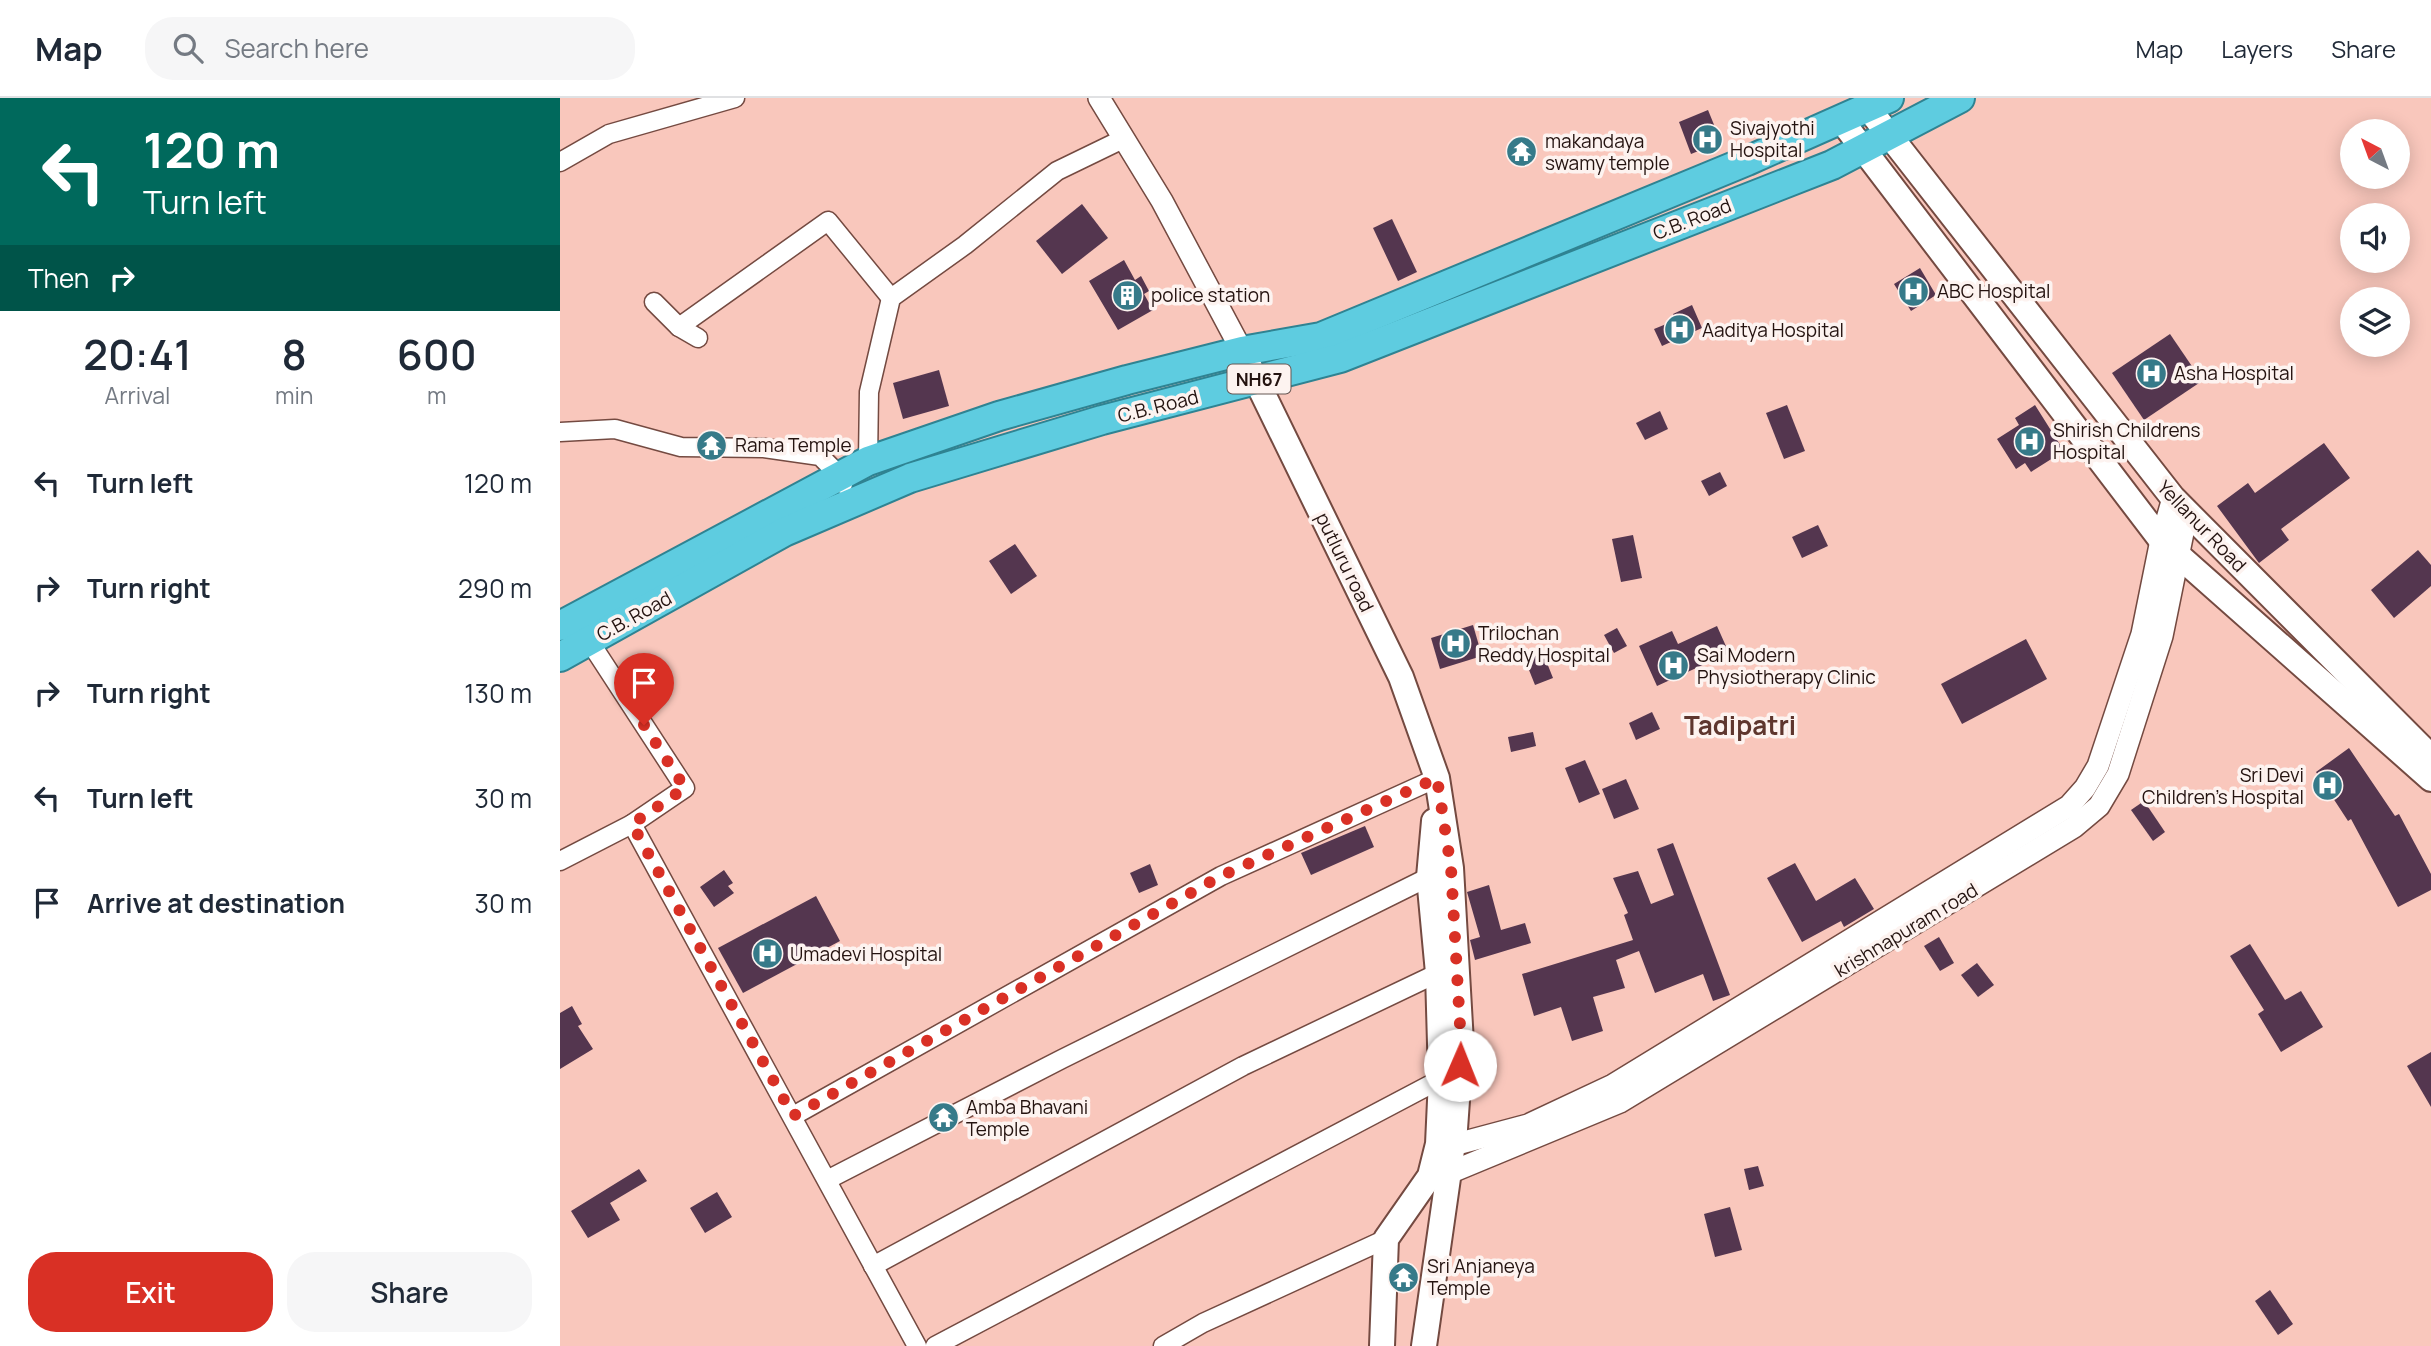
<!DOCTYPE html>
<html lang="en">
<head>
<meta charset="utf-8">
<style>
	:root { --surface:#fff; --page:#f6f6f7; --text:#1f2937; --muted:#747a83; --line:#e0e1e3; --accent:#d93025 }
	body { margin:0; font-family:Manrope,sans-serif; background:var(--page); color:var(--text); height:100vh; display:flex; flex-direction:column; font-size:26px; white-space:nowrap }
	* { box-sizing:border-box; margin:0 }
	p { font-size:23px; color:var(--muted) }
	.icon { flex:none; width:38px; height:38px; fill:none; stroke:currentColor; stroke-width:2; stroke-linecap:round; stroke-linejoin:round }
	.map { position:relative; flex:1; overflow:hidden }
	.details { display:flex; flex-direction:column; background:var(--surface); width:560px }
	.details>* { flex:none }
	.top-card { background:#00695c; color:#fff; overflow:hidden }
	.needle { width:46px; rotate:319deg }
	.controls { position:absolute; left:1780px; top:21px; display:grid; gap:14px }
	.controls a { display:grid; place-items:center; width:70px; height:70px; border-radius:50%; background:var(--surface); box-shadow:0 4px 18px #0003; font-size:35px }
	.pin { position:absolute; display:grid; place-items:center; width:60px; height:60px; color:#fff; margin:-72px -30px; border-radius:50% 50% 50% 0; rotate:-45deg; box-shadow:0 0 7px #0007 }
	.pin .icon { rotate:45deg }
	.me { position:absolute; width:77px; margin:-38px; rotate:1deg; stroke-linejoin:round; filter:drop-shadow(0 0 5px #0008) }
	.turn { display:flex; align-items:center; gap:24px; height:147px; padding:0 28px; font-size:32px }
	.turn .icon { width:91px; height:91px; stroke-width:2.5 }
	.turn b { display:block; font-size:49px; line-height:60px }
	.then { display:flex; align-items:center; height:66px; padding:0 28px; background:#0003; gap:14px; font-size:26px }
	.eta { display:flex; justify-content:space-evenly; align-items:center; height:119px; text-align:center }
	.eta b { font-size:42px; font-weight:600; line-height:49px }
	.button { display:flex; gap:14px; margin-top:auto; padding:14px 28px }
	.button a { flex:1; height:80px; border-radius:28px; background:var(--accent); color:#fff; font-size:28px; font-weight:600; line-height:80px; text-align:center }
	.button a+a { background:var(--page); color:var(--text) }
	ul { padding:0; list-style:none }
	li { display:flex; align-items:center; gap:21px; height:105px; padding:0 28px }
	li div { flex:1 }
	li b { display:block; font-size:26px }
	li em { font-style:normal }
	header { display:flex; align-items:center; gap:42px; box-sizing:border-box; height:98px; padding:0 35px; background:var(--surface); border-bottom:2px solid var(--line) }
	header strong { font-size:33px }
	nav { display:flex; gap:38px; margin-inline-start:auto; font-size:24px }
	.search { width:490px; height:63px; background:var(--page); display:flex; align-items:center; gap:18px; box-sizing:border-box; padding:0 24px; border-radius:28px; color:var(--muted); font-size:26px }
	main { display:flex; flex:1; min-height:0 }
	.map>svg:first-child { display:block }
	.building { fill:#54364f }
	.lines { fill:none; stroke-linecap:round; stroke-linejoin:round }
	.minor-casing { stroke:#744a41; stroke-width:21 }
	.tertiary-casing { stroke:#744a41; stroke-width:24 }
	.secondary-casing { stroke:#744a41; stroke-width:28 }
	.trunk-casing { stroke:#2f8392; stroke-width:32 }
	.minor { stroke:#fff; stroke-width:18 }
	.tertiary { stroke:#fff; stroke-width:21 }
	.secondary { stroke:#fff; stroke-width:24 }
	.trunk { stroke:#5ecce0; stroke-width:28 }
	.route { stroke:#d93025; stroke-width:12; stroke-dasharray:0 21.6 }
	.labels { text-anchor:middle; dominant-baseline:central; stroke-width:7; stroke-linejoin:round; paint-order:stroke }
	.shield { fill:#fdf3f0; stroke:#655653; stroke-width:2 }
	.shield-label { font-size:18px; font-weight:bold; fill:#241310 }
	.poi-label { font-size:19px; fill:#241310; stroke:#fdf3f0; text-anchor:start }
	.street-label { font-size:19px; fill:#241310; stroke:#fdf3f0 }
	.district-label { font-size:26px; font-weight:bold; fill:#5e362e; stroke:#fdf3f0 }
</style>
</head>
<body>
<header>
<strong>Map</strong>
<div class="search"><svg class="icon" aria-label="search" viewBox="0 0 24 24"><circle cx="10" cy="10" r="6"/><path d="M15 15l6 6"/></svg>Search here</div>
<nav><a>Map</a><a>Layers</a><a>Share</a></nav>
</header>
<main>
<section class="details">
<div class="top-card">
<div class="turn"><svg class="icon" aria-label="left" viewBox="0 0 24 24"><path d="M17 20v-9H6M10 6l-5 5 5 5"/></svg><div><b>120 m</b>Turn left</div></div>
<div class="then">Then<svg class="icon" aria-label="right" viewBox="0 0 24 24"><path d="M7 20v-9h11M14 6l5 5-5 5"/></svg></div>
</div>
<div class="eta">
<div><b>20:41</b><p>Arrival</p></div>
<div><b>8</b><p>min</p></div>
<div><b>600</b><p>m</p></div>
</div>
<ul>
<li><svg class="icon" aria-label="left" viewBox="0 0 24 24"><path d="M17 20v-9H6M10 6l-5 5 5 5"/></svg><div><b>Turn left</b></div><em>120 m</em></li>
<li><svg class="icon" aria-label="right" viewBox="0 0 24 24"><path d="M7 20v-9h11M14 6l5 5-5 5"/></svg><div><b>Turn right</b></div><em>290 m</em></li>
<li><svg class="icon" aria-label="right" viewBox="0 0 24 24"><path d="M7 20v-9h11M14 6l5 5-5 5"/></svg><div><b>Turn right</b></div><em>130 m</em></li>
<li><svg class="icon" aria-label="left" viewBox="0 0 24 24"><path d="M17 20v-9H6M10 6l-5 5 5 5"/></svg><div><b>Turn left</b></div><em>30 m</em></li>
<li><svg class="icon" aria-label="arrive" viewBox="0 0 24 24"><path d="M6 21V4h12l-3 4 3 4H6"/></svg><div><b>Arrive at destination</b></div><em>30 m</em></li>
</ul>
<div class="button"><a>Exit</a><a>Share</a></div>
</section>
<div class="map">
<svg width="1871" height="1248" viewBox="0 0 1871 1248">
	<rect width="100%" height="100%" fill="#f9c7bc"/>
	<!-- building -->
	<g class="building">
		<polygon points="1148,12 1161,44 1131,56 1119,24"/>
		<polygon points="522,106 548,140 502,176 476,143"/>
		<polygon points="832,121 857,174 838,183 813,130"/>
		<polygon points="564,162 575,182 581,178 589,193 584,196 593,212 558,232 529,183"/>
		<polygon points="1360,170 1376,197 1351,213 1334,186"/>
		<polygon points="1132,207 1142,230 1102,248 1094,231 1116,222 1113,216"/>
		<polygon points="1610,236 1642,283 1584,322 1552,275"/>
		<polygon points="379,272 389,308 343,321 333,285"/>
		<polygon points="1227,307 1245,353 1224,361 1206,315"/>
		<polygon points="1475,307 1504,353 1471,374 1465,365 1456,371 1437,341 1459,327 1455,320"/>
		<polygon points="1100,313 1108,331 1085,342 1076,325"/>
		<polygon points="1764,345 1790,380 1721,431 1729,442 1699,465 1657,408 1688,385 1695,395"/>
		<polygon points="1160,374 1167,388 1149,398 1141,383"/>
		<polygon points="1258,427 1268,448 1242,460 1232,439"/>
		<polygon points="1073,437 1082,480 1061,484 1052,441"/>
		<polygon points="455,446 477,478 451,496 429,463"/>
		<polygon points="1858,452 1871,467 1871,488 1834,520 1811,492"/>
		<polygon points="913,527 922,558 880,571 871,540"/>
		<polygon points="1157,528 1169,555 1097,588 1079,548 1112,533 1118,546"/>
		<polygon points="1057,530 1067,548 1054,555 1044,537"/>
		<polygon points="1466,541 1487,581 1402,626 1381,586"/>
		<polygon points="983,555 993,580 975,587 965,562"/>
		<polygon points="1092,614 1100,631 1076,642 1069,625"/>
		<polygon points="973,634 976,648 951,654 948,639"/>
		<polygon points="1789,650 1835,718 1839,716 1871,776 1871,792 1838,809 1791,721 1788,723 1756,674"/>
		<polygon points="1025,662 1040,696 1019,705 1005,670"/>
		<polygon points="1066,681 1079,711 1054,721 1042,691"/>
		<polygon points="1584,703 1605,734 1593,743 1571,712"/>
		<polygon points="805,728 814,749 751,777 741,755"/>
		<polygon points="1113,745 1170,897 1153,903 1143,876 1095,895 1079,853 1056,862 1065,890 1033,899 1043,933 1012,943 1001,909 974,918 962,876 1073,842 1064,817 1068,815 1053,780 1078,773 1091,806 1114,797 1097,751"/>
		<polygon points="1235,765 1256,803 1295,780 1314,811 1284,829 1281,823 1242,844 1207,780"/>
		<polygon points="590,766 598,787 579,795 570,775"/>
		<polygon points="164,772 173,785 168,788 174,795 154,809 140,789"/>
		<polygon points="929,787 941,832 965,825 971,845 915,862 910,842 920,839 907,794"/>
		<polygon points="256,798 280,843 183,895 158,850"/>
		<polygon points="1379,839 1394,865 1380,873 1364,848"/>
		<polygon points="1690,846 1725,902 1741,893 1763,929 1721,954 1698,916 1704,912 1670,858"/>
		<polygon points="1417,865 1434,887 1418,899 1401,877"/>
		<polygon points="12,908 22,926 18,928 33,951 0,971 0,915"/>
		<polygon points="1871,954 1871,1009 1847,968"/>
		<polygon points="1198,1068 1204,1088 1189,1092 1184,1071"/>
		<polygon points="79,1071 87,1083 50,1105 60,1122 28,1140 11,1113"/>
		<polygon points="157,1094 172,1119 145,1135 130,1110"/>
		<polygon points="1170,1109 1182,1152 1155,1159 1144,1116"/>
		<polygon points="1710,1192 1733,1226 1718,1237 1695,1203"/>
	</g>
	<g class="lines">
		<defs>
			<g id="minor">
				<polyline points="0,64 49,36 175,0"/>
				<polyline points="94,204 119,229 138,240"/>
				<polyline points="119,229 268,123 331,200"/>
				<polyline points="0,334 55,331 121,349 204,350 260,358 280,378 283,386"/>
				<polyline points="308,363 309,294 331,200 405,147 497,73 563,41"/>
				<polyline points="24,535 125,690 72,726 357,1248"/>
				<polyline points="0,763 72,726"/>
				<polyline points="233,1018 661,778 877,680"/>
				<polyline points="267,1082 502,961 869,779"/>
				<polyline points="313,1168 683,968 878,875"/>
				<polyline points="375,1248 881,981"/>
				<polyline points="603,1248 643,1225 826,1141"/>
			</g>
			<g id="tertiary">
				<polyline points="539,0 602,103 682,253"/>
				<polyline points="878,1046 893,1047 968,1027 1053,987 1509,708 1525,690 1538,668 1582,536 1601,442 1613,400"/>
				<polyline points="876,1077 889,1075 1060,1004 1514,729 1539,708 1558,676 1602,538 1627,415"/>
			</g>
			<g id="secondary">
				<polyline points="1308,10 1613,400 1871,659"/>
				<polyline points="1281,22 1601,442 1871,681"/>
				<polyline points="682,253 841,579 877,680 891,770 901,945 895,1031 864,1248"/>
				<polyline points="822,1248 826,1141 870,1078 878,1046 881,981 878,875 869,779 874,723"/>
			</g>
			<g id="trunk">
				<polyline points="0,528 308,363 439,318 567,282 682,253 761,239 1187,63 1329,0"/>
				<polyline points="0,559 224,434 350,380 542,322 780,260 1272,67 1400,0"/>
			</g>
		</defs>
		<!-- minor casing -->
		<use href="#minor" class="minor-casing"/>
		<!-- tertiary casing -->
		<use href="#tertiary" class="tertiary-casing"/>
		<!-- secondary casing -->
		<use href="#secondary" class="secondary-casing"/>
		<!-- trunk casing -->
		<use href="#trunk" class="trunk-casing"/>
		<!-- minor -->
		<use href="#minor" class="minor"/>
		<!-- tertiary -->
		<use href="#tertiary" class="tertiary"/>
		<!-- secondary -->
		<use href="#secondary" class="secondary"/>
		<!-- trunk -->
		<use href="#trunk" class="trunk"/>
	</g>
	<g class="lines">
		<!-- route -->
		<polyline class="route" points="84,627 125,690 72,726 233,1018 661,778 877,680 891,770 901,945 900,967"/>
	</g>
	<!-- icons -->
	<defs>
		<symbol id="hospital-disc" viewBox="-11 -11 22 22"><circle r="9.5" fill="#367a89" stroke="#fdf3f0"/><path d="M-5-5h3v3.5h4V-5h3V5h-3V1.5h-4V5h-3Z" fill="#fff"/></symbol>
		<symbol id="temple-disc" viewBox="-11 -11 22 22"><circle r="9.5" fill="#367a89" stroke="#fdf3f0"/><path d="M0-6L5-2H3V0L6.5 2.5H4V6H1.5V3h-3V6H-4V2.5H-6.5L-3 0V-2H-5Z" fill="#fff"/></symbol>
		<symbol id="building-disc" viewBox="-11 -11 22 22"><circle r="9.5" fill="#367a89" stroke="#fdf3f0"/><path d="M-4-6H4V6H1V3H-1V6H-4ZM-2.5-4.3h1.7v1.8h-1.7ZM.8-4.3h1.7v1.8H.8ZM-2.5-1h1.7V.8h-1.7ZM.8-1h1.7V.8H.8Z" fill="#fff"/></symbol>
	</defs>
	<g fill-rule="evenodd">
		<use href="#hospital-disc" x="1130" y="24" width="35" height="35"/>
		<use href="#temple-disc" x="944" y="36" width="35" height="35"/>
		<use href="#hospital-disc" x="1336" y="176" width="35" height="35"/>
		<use href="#building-disc" x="550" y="180" width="35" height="35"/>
		<use href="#hospital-disc" x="1102" y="214" width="35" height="35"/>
		<use href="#hospital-disc" x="1574" y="258" width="35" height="35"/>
		<use href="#hospital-disc" x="1452" y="326" width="35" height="35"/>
		<use href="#temple-disc" x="134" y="330" width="35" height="35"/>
		<use href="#hospital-disc" x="878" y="528" width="35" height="35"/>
		<use href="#hospital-disc" x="1096" y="550" width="35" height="35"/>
		<use href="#hospital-disc" x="1750" y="670" width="35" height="35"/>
		<use href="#hospital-disc" x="190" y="838" width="35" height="35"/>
		<use href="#temple-disc" x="366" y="1002" width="35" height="35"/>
		<use href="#temple-disc" x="826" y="1162" width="35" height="35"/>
	</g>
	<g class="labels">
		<!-- shield labels -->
		<rect class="shield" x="667.5" y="266.5" width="63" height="29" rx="5"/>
		<g class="shield-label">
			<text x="699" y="281">NH67</text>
		</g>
		<!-- poi labels -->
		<g class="poi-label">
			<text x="1170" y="30">Sivajyothi<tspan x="1170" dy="22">Hospital</tspan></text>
			<text x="985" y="43">makandaya<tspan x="985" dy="22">swamy temple</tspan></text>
			<text x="1377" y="193">ABC Hospital</text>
			<text x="591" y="197">police station</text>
			<text x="1142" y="232">Aaditya Hospital</text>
			<text x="1614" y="275">Asha Hospital</text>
			<text x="1493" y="332">Shirish Childrens<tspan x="1493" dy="22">Hospital</tspan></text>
			<text x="175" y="347">Rama Temple</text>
			<text x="918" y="535">Trilochan<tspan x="918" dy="22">Reddy Hospital</tspan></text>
			<text x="1137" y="557">Sai Modern<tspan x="1137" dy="22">Physiotherapy Clinic</tspan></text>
			<text x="1744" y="677" text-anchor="end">Sri Devi<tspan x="1744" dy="22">Children's Hospital</tspan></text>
			<text x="230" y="856">Umadevi Hospital</text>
			<text x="406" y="1009">Amba Bhavani<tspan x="406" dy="22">Temple</tspan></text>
			<text x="867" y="1168">Sri Anjaneya<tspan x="867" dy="22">Temple</tspan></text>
		</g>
		<!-- street labels -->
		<g class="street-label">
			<text transform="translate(1132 121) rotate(-21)">C.B. Road</text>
			<text transform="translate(598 308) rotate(-14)">C.B. Road</text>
			<text transform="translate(1642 428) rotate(46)">Yellanur Road</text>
			<text transform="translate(785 464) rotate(64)">putluru road</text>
			<text transform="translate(74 518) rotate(-29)">C.B. Road</text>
			<text transform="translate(1346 832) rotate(-31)">krishnapuram road</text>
		</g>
		<!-- district labels -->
		<g class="district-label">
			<text x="1180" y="627">Tadipatri</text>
		</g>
	</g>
</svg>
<div class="controls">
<a><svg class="needle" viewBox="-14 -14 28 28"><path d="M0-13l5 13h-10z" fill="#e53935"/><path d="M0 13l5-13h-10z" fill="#747a83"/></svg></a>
<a><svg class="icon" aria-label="sound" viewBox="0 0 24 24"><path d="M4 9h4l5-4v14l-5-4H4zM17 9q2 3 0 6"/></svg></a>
<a><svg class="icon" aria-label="layers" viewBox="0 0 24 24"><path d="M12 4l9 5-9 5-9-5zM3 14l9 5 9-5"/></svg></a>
</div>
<div class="pin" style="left:84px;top:627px;background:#d93025"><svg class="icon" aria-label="arrive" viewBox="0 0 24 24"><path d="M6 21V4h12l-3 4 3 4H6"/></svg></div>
<svg class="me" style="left:900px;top:967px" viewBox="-20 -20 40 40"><circle r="19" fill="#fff"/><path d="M0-13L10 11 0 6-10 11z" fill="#d93025"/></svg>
</div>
</main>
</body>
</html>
